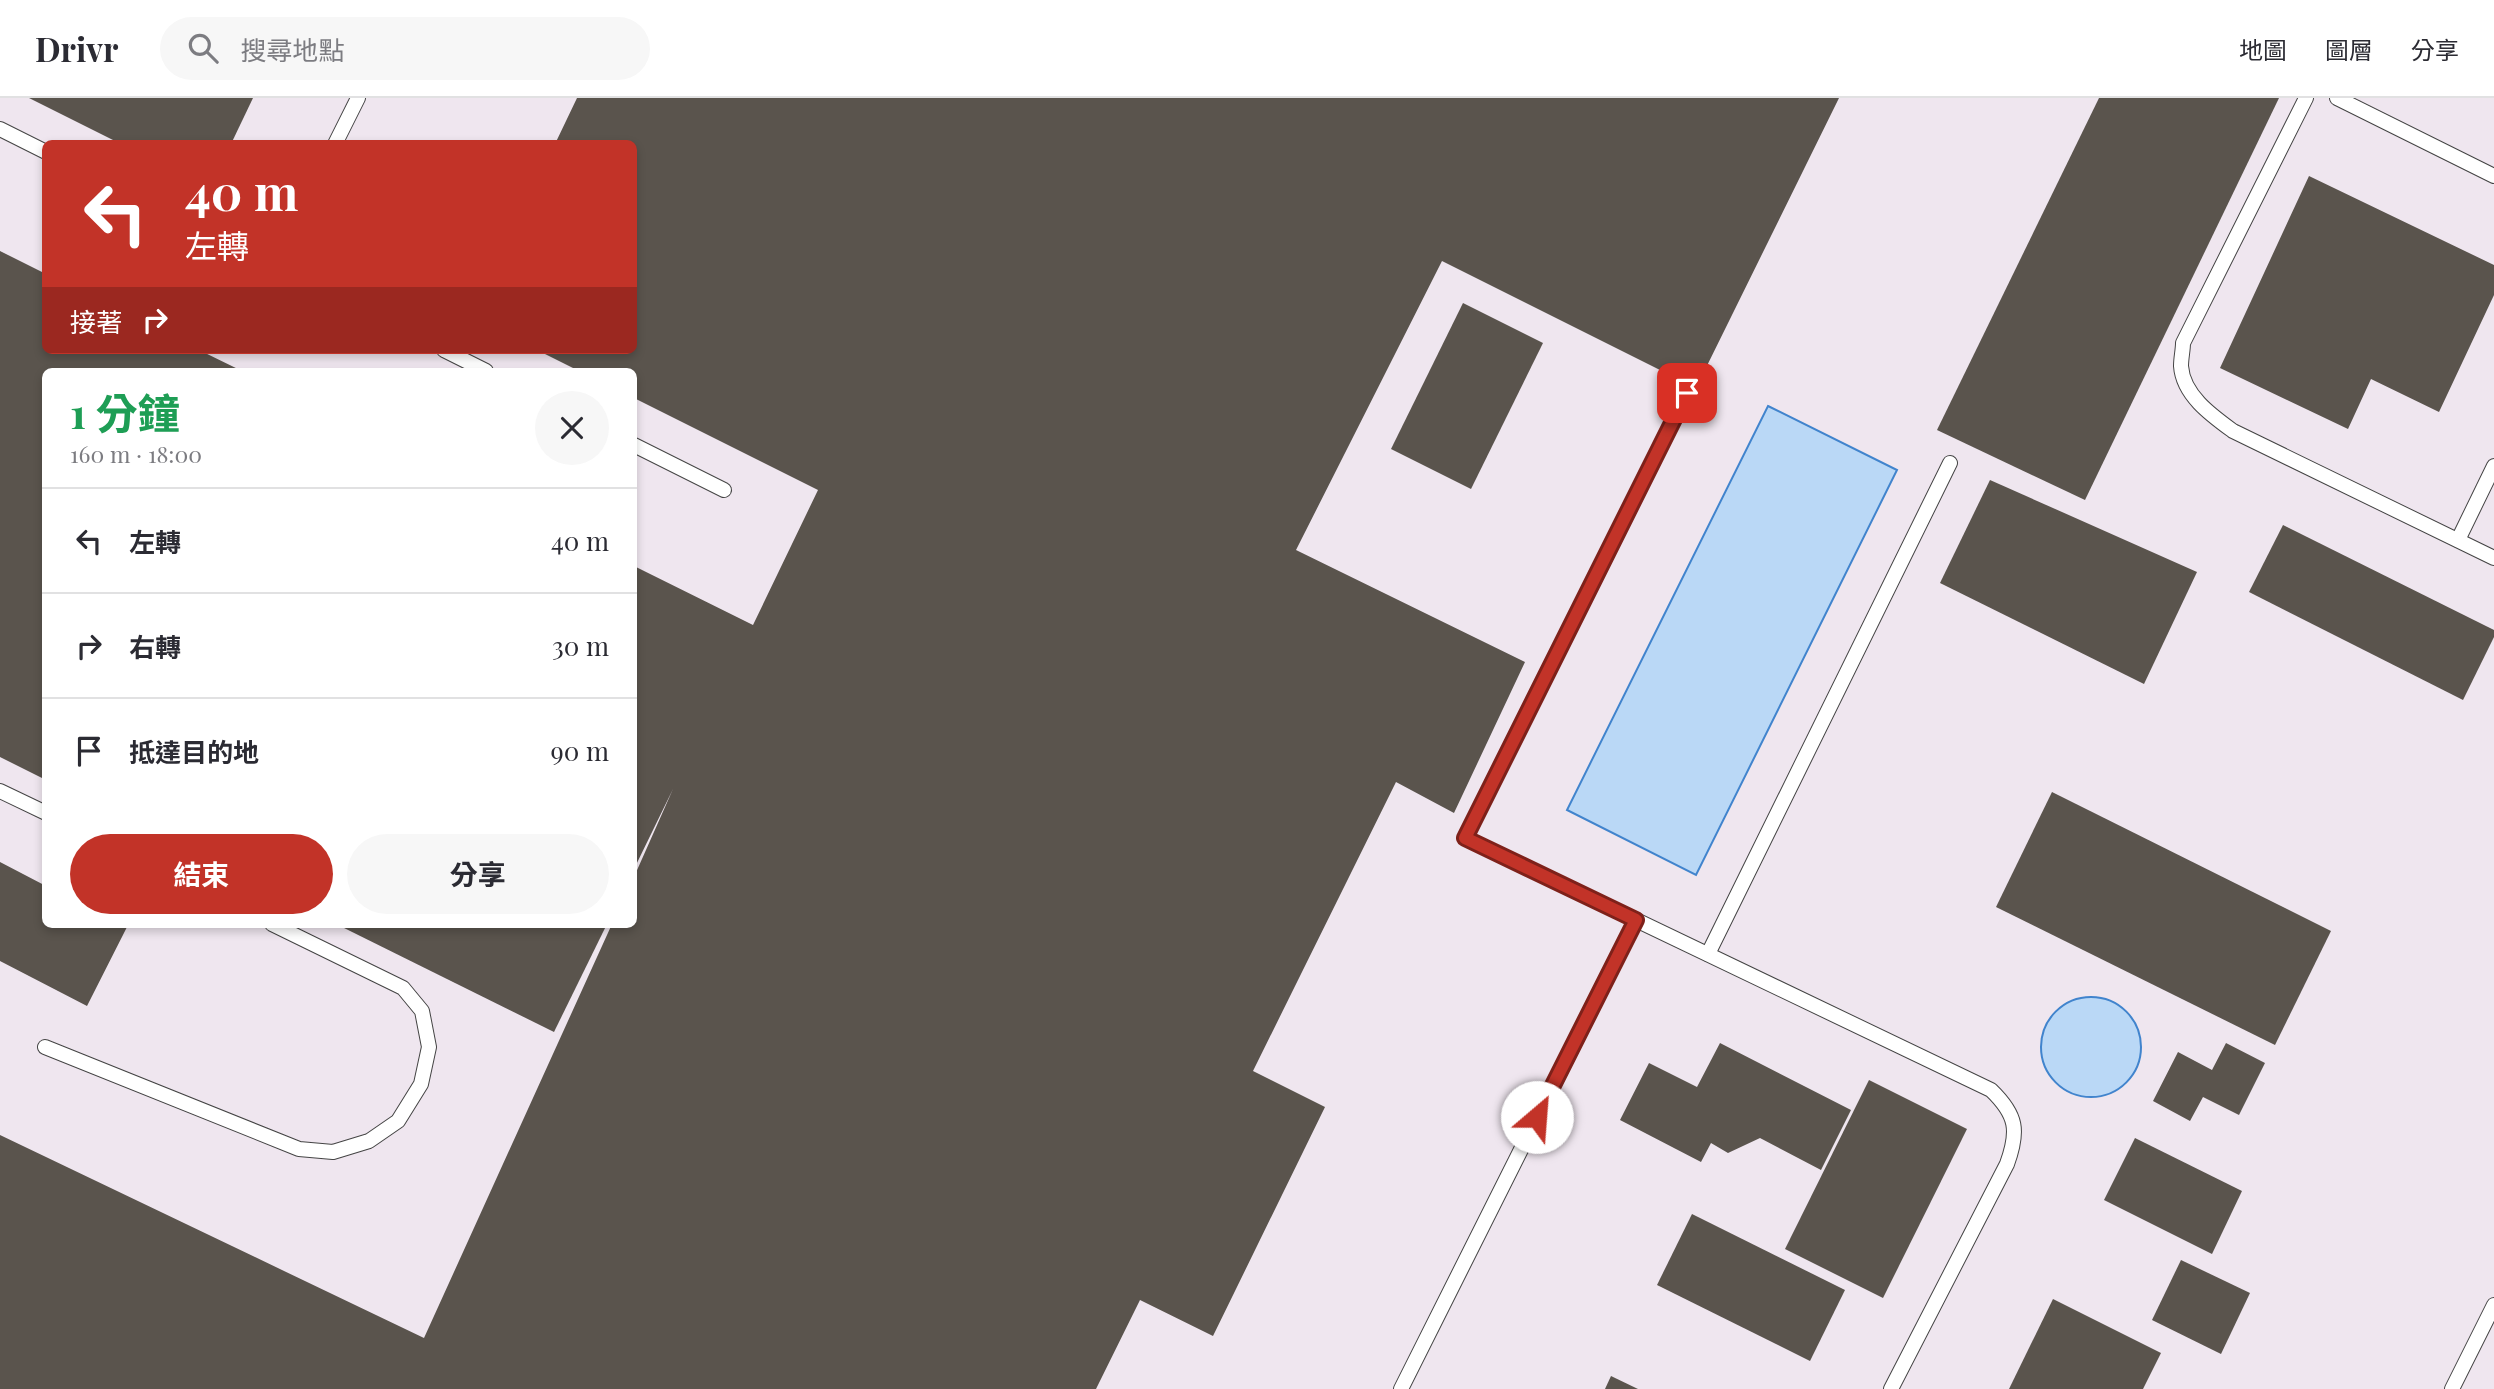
<!DOCTYPE html>
<html lang="zh-TW">
<head>
<meta charset="utf-8">
<style>
	:root { --surface:#fff; --page:#f7f7f7; --text:#2b2b33; --muted:#7c7c81; --line:#e1e1e2; --accent:#c23328 }
	body { margin:0; font-family:"Playfair Display","Noto Sans TC",serif; background:var(--page); color:var(--text); height:100vh; display:flex; flex-direction:column; font-size:26px; white-space:nowrap }
	* { box-sizing:border-box; margin:0 }
	p { font-size:23px; color:var(--muted) }
	.icon { flex:none; width:38px; height:38px; fill:none; stroke:currentColor; stroke-width:2; stroke-linecap:round; stroke-linejoin:round }
	.map { position:relative; flex:1; overflow:hidden }
	.details { position:absolute; left:42px; top:270px; width:595px; height:560px; display:flex; flex-direction:column; background:var(--surface); border-radius:10px; box-shadow:0 4px 10px #0003 }
	.details>* { flex:none }
	.banner { position:absolute; left:42px; top:42px; width:595px; height:214px; border-radius:10px; box-shadow:0 4px 10px #0003; background:#c23328; color:#fff; overflow:hidden }
	.pin { position:absolute; display:grid; place-items:center; width:60px; height:60px; color:#fff; margin:-30px; border-radius:14px; box-shadow:0 4px 10px #0006 }
	.me { position:absolute; width:77px; margin:-38px; rotate:27deg; stroke-linejoin:round; filter:drop-shadow(0 0 5px #0008) }
	.turn { display:flex; align-items:center; gap:24px; height:147px; padding:0 28px; font-size:32px }
	.turn .icon { width:91px; height:91px; stroke-width:2.5 }
	.turn b { display:block; font-size:49px; line-height:60px }
	.then { display:flex; align-items:center; height:66px; padding:0 28px; background:#0003; gap:14px; font-size:26px }
	.round { display:grid; place-items:center; flex:none; width:74px; height:74px; border-radius:37px; background:var(--page) }
	.headline { display:flex; align-items:center; justify-content:space-between; height:119px; padding:0 28px }
	h1 { font-size:42px; font-weight:700; line-height:52px; color:#1e9e55 }
	.action { display:flex; gap:14px; margin-top:auto; padding:14px 28px }
	.action a { flex:1; height:80px; border-radius:42px; background:var(--accent); color:#fff; font-size:28px; font-weight:700; line-height:80px; text-align:center }
	.action a+a { background:var(--page); color:var(--text) }
	ul { padding:0; list-style:none }
	li { display:flex; align-items:center; gap:21px; height:105px; padding:0 28px; border-top:2px solid var(--line) }
	li div { flex:1 }
	li b { display:block; font-size:26px }
	li em { font-style:normal }
	header { display:flex; align-items:center; gap:42px; box-sizing:border-box; height:98px; padding:0 35px; background:var(--surface); border-bottom:2px solid var(--line) }
	header strong { font-size:33px }
	nav { display:flex; gap:38px; margin-inline-start:auto; font-size:24px }
	.search { width:490px; height:63px; background:var(--page); display:flex; align-items:center; gap:18px; box-sizing:border-box; padding:0 24px; border-radius:38px; color:var(--muted); font-size:26px }
	.map>svg:first-child { display:block }
	.industrial { fill:#efe6ef; fill-rule:evenodd }
	.water { fill:#bad8f6; stroke:#4184cd; stroke-width:2 }
	.building { fill:#5a544d }
	.lines { fill:none; stroke-linecap:round; stroke-linejoin:round }
	.service-casing { stroke:#444; stroke-width:16 }
	.service { stroke:#fff; stroke-width:14 }
	.route-casing { stroke:#7e211a; stroke-width:18 }
	.route { stroke:#c23328; stroke-width:12 }
</style>
</head>
<body>
<header>
<strong>Drivr</strong>
<div class="search"><svg class="icon" aria-label="search" viewBox="0 0 24 24"><circle cx="10" cy="10" r="6"/><path d="M15 15l6 6"/></svg>搜尋地點</div>
<nav><a>地圖</a><a>圖層</a><a>分享</a></nav>
</header>
<div class="map">
<svg width="2494" height="1291" viewBox="0 0 2494 1291">
	<rect width="100%" height="100%" fill="#fffef5"/>
	<!-- industrial -->
	<path class="industrial" d="M0,0H2494V1291H0ZM46,46H634V252H46ZM46,273H634V826H46Z"/>
	<!-- water -->
	<g class="water">
		<polygon points="1768,308 1897,372 1696,777 1567,712"/>
		<circle cx="2091" cy="949" r="50"/>
	</g>
	<!-- building -->
	<g class="building">
		<polygon points="29,0 253,0 231,46 121,46"/>
		<polygon points="577,0 1839,0 1696,290 1442,163 1296,452 1525,564 1454,715 1396,684 1253,973 1325,1009 1213,1238 1140,1202 1096,1291 0,1291 0,1037 424,1240 612,826 634,826 634,779 673,691 634,771 634,468 753,527 818,392 634,300 634,273 579,273 537,252 634,252 634,46 555,46"/>
		<polygon points="2099,0 2279,0 2085,402 1937,332"/>
		<polygon points="2309,78 2494,167 2494,197 2439,314 2371,281 2348,331 2220,270"/>
		<polygon points="0,153 46,176 46,252 199,252 242,273 46,273 46,682 0,659"/>
		<polygon points="1463,205 1543,245 1471,391 1391,351"/>
		<polygon points="1990,382 2197,474 2144,586 1940,485"/>
		<polygon points="2283,427 2494,532 2494,539 2463,602 2249,494"/>
		<polygon points="2052,694 2331,833 2275,947 1996,809"/>
		<polygon points="0,764 46,788 46,826 120,826 127,829 87,908 0,863"/>
		<polygon points="336,826 607,826 554,934"/>
		<polygon points="1720,945 1851,1012 1821,1072 1760,1040 1728,1055 1711,1045 1701,1064 1620,1022 1649,965 1697,989"/>
		<polygon points="2226,945 2265,965 2239,1017 2203,999 2190,1023 2153,1003 2178,954 2212,972"/>
		<polygon points="1869,982 1967,1031 1883,1200 1785,1151"/>
		<polygon points="2135,1040 2242,1093 2212,1156 2104,1102"/>
		<polygon points="1692,1116 1845,1192 1810,1263 1657,1187"/>
		<polygon points="2181,1162 2250,1195 2221,1256 2152,1222"/>
		<polygon points="2053,1201 2161,1255 2143,1291 2009,1291"/>
		<polygon points="1611,1278 1638,1291 1605,1291"/>
	</g>
	<g class="lines">
		<defs>
			<g id="service">
				<path d="M2306,0L2183,245C2183,252 2181,260 2181,268C2183,297 2211,317 2233,333L2494,460"/>
				<polyline points="2337,0 2494,78"/>
				<polyline points="0,31 46,54"/>
				<polyline points="335,46 358,0"/>
				<polyline points="444,252 486,273"/>
				<path d="M1687,295L1465,740L1991,992C2017,1017 2019,1033 2007,1066L1891,1291"/>
				<polyline points="634,347 724,392"/>
				<polyline points="2458,442 2494,368"/>
				<polyline points="0,693 46,715"/>
				<polyline points="1708,856 1950,365"/>
				<polyline points="45,949 299,1051 333,1054 369,1043 398,1023 421,986 429,949 422,913 403,890 272,826"/>
				<polyline points="1401,1291 1636,822"/>
				<polyline points="2452,1291 2494,1207"/>
			</g>
		</defs>
		<!-- service casing -->
		<use href="#service" class="service-casing"/>
		<!-- service -->
		<use href="#service" class="service"/>
	</g>
	<g class="lines">
		<defs>
			<polyline id="route" points="1537,1019 1636,822 1465,740 1687,295"/>
		</defs>
		<!-- route casing -->
		<use href="#route" class="route-casing"/>
		<!-- route -->
		<use href="#route" class="route"/>
	</g>
</svg>
<div class="pin" style="left:1687px;top:295px;background:#d93025"><svg class="icon" aria-label="arrive" viewBox="0 0 24 24"><path d="M6 21V4h12l-3 4 3 4H6"/></svg></div>
<svg class="me" style="left:1537px;top:1019px" viewBox="-20 -20 40 40"><circle r="19" fill="#fff"/><path d="M0-13L10 11 0 6-10 11z" fill="#c23328"/></svg>
<div class="banner">
<div class="turn"><svg class="icon" aria-label="left" viewBox="0 0 24 24"><path d="M17 20v-9H6M10 6l-5 5 5 5"/></svg><div><b>40 m</b>左轉</div></div>
<div class="then">接著<svg class="icon" aria-label="right" viewBox="0 0 24 24"><path d="M7 20v-9h11M14 6l5 5-5 5"/></svg></div>
</div>
<section class="details">
<div class="headline"><div><h1>1 分鐘</h1><p>160 m · 18:00</p></div><a class="round"><svg class="icon" aria-label="close" viewBox="0 0 24 24"><path d="M6 6l12 12M18 6L6 18"/></svg></a></div>
<ul>
<li><svg class="icon" aria-label="left" viewBox="0 0 24 24"><path d="M17 20v-9H6M10 6l-5 5 5 5"/></svg><div><b>左轉</b></div><em>40 m</em></li>
<li><svg class="icon" aria-label="right" viewBox="0 0 24 24"><path d="M7 20v-9h11M14 6l5 5-5 5"/></svg><div><b>右轉</b></div><em>30 m</em></li>
<li><svg class="icon" aria-label="arrive" viewBox="0 0 24 24"><path d="M6 21V4h12l-3 4 3 4H6"/></svg><div><b>抵達目的地</b></div><em>90 m</em></li>
</ul>
<div class="action"><a>結束</a><a>分享</a></div>
</section>
</div>
</body>
</html>
